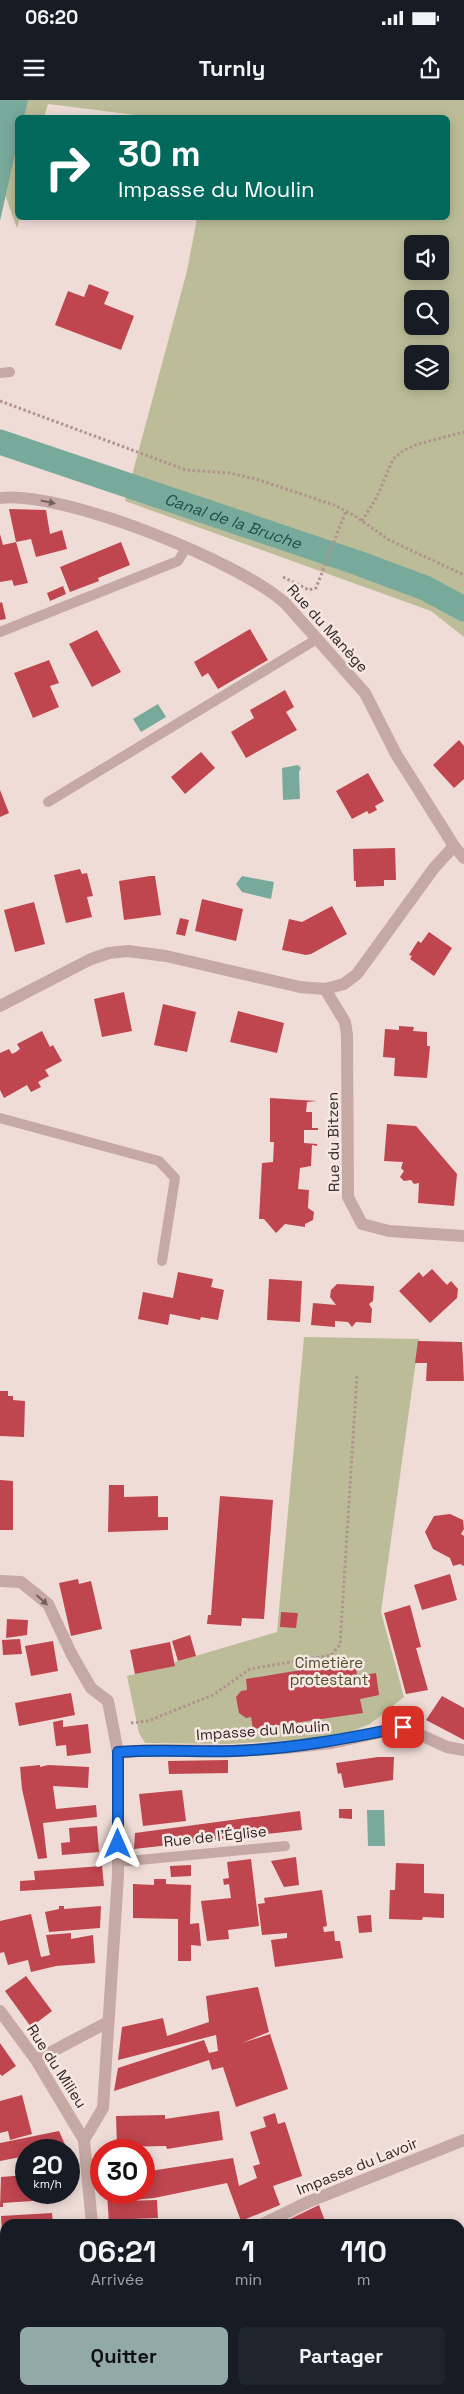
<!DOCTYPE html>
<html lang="fr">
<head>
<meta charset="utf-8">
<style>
	:root { --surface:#171b24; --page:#20242c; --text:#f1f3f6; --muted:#9ea1a6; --accent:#92aaa6 }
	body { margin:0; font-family:"Space Grotesk",sans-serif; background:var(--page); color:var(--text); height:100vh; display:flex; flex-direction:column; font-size:19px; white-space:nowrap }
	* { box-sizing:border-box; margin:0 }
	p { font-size:16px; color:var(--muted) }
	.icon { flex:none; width:28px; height:28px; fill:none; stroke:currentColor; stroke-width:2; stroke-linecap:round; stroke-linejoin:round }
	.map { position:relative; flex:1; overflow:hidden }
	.sheet { position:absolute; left:0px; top:2119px; width:465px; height:176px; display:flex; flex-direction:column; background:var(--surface); border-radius:15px 15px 0 0; box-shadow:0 2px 12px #0003 }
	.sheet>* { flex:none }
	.guide { position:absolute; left:15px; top:15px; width:435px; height:105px; border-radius:8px; box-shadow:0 2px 12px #0003; background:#00695c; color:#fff; overflow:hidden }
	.controls { position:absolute; left:404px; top:135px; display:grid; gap:10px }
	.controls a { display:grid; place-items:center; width:45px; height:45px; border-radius:8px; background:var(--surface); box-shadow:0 2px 12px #0003; font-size:25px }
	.speed { position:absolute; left:15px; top:2039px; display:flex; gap:10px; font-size:25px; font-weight:700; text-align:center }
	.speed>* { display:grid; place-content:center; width:65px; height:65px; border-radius:50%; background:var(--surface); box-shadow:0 2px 12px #0003; line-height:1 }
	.speed small { font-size:12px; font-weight:400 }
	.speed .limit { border:8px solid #d22; background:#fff; color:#111 }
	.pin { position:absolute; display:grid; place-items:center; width:42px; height:42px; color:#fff; margin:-21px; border-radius:10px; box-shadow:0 2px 8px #0006 }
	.me { position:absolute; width:55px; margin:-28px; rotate:0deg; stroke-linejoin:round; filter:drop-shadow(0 0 4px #0008) }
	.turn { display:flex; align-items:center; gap:18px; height:105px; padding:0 20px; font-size:22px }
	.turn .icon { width:65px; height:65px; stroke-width:2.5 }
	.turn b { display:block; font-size:35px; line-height:42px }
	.eta { display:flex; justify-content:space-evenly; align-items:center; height:85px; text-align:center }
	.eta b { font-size:30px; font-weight:700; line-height:35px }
	.button { display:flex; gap:10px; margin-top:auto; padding:10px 20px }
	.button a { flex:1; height:58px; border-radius:8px; background:var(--accent); color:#111; font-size:20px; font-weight:700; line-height:58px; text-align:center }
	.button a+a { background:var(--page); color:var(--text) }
	.status { display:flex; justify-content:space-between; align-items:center; height:35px; padding:0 25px; background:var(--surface); direction:ltr }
	.status svg { height:14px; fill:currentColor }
	header { display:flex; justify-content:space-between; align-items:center; height:65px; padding:0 20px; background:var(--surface); font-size:22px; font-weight:700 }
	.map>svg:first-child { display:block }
	.green { fill:#bcbd98; fill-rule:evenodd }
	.water { fill:#78aa9c }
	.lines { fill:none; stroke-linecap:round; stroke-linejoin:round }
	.canal { stroke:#78aa9c; stroke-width:25 }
	.building { fill:#bf454f }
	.path { stroke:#b2928f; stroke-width:3; stroke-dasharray:2.5 2.5; stroke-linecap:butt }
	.service { stroke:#c6a9a4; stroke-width:10 }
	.minor { stroke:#c6a9a4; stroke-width:12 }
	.oneway { fill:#75605e }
	.route-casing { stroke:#114b97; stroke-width:12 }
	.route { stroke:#1a73e8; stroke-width:9 }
	.labels { text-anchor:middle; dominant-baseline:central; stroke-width:5; stroke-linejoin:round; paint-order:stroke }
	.street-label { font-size:15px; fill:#322525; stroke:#f7e7e3 }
	.park-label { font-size:15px; fill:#4d4f2b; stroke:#f7e7e3 }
	.water-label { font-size:16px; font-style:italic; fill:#1d5144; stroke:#f7e7e3 }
</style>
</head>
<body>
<div class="status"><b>06:20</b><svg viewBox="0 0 49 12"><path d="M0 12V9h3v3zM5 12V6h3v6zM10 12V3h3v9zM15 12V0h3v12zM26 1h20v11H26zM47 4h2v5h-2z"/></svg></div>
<header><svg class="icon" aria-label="menu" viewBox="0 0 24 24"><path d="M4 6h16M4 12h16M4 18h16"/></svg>Turnly<svg class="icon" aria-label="share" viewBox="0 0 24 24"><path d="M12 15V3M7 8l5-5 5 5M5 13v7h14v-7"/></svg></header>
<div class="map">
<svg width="464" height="2294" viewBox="0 0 464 2294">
	<rect width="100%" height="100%" fill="#efdcd7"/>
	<!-- green -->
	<g class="green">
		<path d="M0,0H464V537L431,511L125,401L187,171L197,118H448V18H160L48,4L44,17L18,18V118H20L17,128L0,81ZM412,144H440V171H412ZM412,199H440V226H412ZM412,254H440V281H412Z"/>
		<polygon points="304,1237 419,1239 381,1512 404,1597 370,1624 350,1632 311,1639 228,1644 145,1643 139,1633 127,1576 174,1565 175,1562 277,1532"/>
		<polygon points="464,2188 464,2294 442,2294 451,2290 460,2290 460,2191"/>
	</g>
	<!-- water -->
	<g class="water">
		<polygon points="0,0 28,0 24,17 18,18 17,45 0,121"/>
		<polygon points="158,604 166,617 141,632 133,619"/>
		<polygon points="298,665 301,668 299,672 300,699 283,700 282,668"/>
		<polygon points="242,776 274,782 271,799 242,792 236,784"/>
		<polygon points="367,1710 384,1710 385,1746 368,1746"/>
	</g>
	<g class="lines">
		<!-- canal -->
		<path class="canal" id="s1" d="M0,342L358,463L425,488L464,509"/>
	</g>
	<!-- building -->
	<g class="building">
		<polygon points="89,184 109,192 104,204 134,216 121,250 55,225 68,191 84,197"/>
		<polygon points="9,409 46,410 50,434 62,430 67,449 36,457 31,439 16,442"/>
		<polygon points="0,434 3,445 16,442 28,483 14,486 12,480 0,482"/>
		<polygon points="121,442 130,465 98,478 99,481 70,492 60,467"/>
		<polygon points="63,486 66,494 50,501 47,493"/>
		<polygon points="2,502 6,519 0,520 0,503"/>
		<polygon points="250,529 268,560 218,589 208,573 202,577 194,562"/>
		<polygon points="97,530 121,572 92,587 69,544"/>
		<polygon points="49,560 59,583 50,586 59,607 33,618 14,573"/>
		<polygon points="285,590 294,607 286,612 297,630 246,658 231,632 254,618 250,610"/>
		<polygon points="459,640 464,646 464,679 454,688 433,665"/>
		<polygon points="201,652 215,668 185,694 171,677"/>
		<polygon points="368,673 384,701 375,706 377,710 369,714 367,711 352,719 336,691"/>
		<polygon points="0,690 9,713 0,717"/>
		<polygon points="395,748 396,780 384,780 384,786 356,787 356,781 354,781 353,749"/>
		<polygon points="80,769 82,774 87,773 93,796 87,797 92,817 66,823 54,775"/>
		<polygon points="150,776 155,776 161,815 124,820 119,781"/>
		<polygon points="202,799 243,809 236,841 195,831"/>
		<polygon points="34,802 45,844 15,852 4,810"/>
		<polygon points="332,806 347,834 311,854 306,855 282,850 289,819 302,822"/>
		<polygon points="180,818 189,820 185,836 176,834"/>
		<polygon points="429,832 452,848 434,876 410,859 412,856 409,855 418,841 421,843"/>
		<polygon points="124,892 132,931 102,937 94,899"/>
		<polygon points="163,904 196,912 187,952 154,945"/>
		<polygon points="238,911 284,923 277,953 230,942"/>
		<polygon points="399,926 414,927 413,931 427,932 427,946 430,946 427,978 394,976 395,958 383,957 385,929 399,930"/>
		<polygon points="42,931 50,947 53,945 62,961 45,970 49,976 38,982 41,987 31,992 27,985 4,998 0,990 0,953 9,949 12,954 16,952 20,949 17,944"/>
		<polygon points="270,998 317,1001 307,1002 306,1012 312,1012 312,1028 318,1028 318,1030 304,1030 304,1043 317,1044 317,1046 312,1045 311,1066 300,1068 298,1089 309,1090 308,1108 314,1112 313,1120 305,1124 305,1127 285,1124 276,1133 264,1119 259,1119 262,1063 273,1062 274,1042 270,1042"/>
		<polygon points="387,1024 416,1026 457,1074 454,1106 418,1103 419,1083 414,1084 411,1080 404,1081 400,1077 404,1071 401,1068 403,1062 384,1061"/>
		<polygon points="432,1169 447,1185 451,1181 458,1189 457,1198 430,1223 399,1191 419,1172 423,1177"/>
		<polygon points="178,1172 213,1179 211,1187 224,1190 218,1220 201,1217 200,1220 170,1214 168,1225 138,1219 143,1192 173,1198"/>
		<polygon points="269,1179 302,1181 300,1222 267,1220"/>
		<polygon points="337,1184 374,1186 373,1201 369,1204 372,1209 371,1223 356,1222 352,1227 348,1222 335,1221 335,1227 311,1225 313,1203 336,1205 330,1197 331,1190"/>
		<polygon points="418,1241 462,1242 464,1281 426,1281 427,1263 415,1263"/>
		<polygon points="0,1291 8,1291 8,1296 13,1296 13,1300 25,1301 24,1337 0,1336"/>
		<polygon points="0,1380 13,1381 13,1430 0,1430"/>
		<polygon points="109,1385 124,1385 124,1397 158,1396 158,1417 168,1417 168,1430 108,1432"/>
		<polygon points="220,1396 273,1400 264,1519 242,1518 241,1526 207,1524 208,1515 211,1515"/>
		<polygon points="450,1414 463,1420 464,1429 461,1434 464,1436 464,1466 460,1464 453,1466 450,1458 433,1449 425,1432 434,1416"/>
		<polygon points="450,1474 457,1500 422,1510 414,1485"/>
		<polygon points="78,1479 79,1484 91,1481 102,1529 71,1536 59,1483"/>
		<polygon points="410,1505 421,1547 416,1548 428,1590 406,1594 384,1513"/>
		<polygon points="281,1512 298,1513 296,1528 280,1527"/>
		<polygon points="7,1519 28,1520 27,1535 6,1538"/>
		<polygon points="190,1535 196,1556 178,1561 172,1541"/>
		<polygon points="20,1539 22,1554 3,1555 2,1540"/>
		<polygon points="53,1541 58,1571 31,1576 25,1546"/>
		<polygon points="170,1542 175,1566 135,1574 130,1550"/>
		<polygon points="355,1561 357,1576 376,1573 379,1595 360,1599 363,1613 253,1629 251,1617 246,1618 239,1613 236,1597 241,1591 247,1590 246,1579"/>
		<polygon points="71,1593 75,1615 19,1626 15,1603"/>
		<polygon points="442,1596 464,1608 464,1640 426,1620"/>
		<polygon points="63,1620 63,1627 88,1624 91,1653 67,1656 66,1645 56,1646 53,1622"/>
		<polygon points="378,1657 394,1657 393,1680 344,1688 341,1673 338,1674 336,1663"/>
		<polygon points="228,1660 228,1673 169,1674 168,1661"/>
		<polygon points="40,1665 40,1667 48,1665 89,1667 88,1688 53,1686 56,1709 96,1705 97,1717 43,1723 47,1758 38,1759 22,1689 20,1667"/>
		<polygon points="182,1690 186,1721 143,1726 139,1694"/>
		<polygon points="339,1709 352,1709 352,1719 339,1718"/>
		<polygon points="300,1711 302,1730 134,1749 135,1733"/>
		<polygon points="97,1726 99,1752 62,1755 61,1743 70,1742 69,1728"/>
		<polygon points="296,1757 299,1785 284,1787 271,1761"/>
		<polygon points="251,1759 259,1826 228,1830 229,1839 207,1841 201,1801 231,1798 229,1784 224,1785 223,1779 229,1778 227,1762"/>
		<polygon points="396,1763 424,1764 424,1793 444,1794 444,1818 423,1817 422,1820 389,1819 390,1790 395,1790"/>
		<polygon points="191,1765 191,1776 171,1777 170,1766"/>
		<polygon points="102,1766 104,1786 20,1791 20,1781 35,1780 34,1771"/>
		<polygon points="154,1779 166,1779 166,1784 191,1785 190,1824 199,1823 201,1846 191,1845 191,1861 178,1861 178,1819 133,1818 133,1784 154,1785"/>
		<polygon points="322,1790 327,1826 323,1827 324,1832 334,1831 335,1841 340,1841 343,1858 275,1867 271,1840 287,1838 287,1833 262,1835 258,1804 265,1803 264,1798"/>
		<polygon points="59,1806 64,1806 64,1809 101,1806 100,1828 49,1832 45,1812 59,1809"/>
		<polygon points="31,1814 41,1857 50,1855 46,1835 71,1833 71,1839 93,1835 95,1863 56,1866 31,1872 28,1860 8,1865 4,1852 0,1853 0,1821"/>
		<polygon points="371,1815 372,1832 359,1833 357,1816"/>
		<polygon points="26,1876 52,1911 31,1927 5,1891"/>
		<polygon points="258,1887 269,1932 242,1943 270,1934 288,1989 236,2007 223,1967 212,1970 209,1960 114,1991 118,1968 204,1940 209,1953 218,1951 216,1935 118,1960 122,1927 163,1918 167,1936 209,1922 206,1896"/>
		<polygon points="0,1943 16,1966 2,1976 0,1974"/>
		<polygon points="22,1995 32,2034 10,2040 8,2031 0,2033 0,2001"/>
		<polygon points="219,2011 223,2040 167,2049 166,2046 117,2047 116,2016 165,2015 165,2019"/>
		<polygon points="275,2013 278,2024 285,2022 302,2076 273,2086 280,2105 241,2121 227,2083 154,2098 123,2101 157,2100 158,2118 132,2119 132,2123 109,2124 107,2092 144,2092 144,2072 233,2058 239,2086 257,2078 253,2066 260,2064 250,2032 266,2027 263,2017"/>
		<polygon points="59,2031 67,2049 26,2050 26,2056 0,2061 0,2043"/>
		<polygon points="26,2075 26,2092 45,2092 46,2100 3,2103 3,2107 0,2107 1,2077"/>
		<polygon points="319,2105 326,2124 280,2124 286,2121"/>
		<polygon points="52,2113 53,2124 5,2124 5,2147 3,2147 1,2116"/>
		<polygon points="64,2290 107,2290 97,2294 66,2294"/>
		<polygon points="139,2290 174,2290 176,2294 141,2294"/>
		<polygon points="240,2290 252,2290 241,2294"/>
		<polygon points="252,2290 272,2290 273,2292 272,2294 253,2294"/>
	</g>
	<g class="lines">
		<!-- path -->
		<g class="path">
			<polyline points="0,301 186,370 230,373 259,380 334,405 355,416 389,440 464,475"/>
			<polyline points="362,421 377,397 393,359 404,350 418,344 464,332"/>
			<polyline points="283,477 309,490 316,488 346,411"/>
			<polyline points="131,1623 148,1621 213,1595 250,1569 331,1555 340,1545 357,1275"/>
		</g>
		<!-- service -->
		<g class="service">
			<polyline points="0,273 10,272"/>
			<polyline points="0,532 178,461 186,448"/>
			<polyline points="48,702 317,539"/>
			<polyline points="0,1018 159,1061 175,1078 162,1161"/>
			<polyline points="118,1762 285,1746"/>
		</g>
		<!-- minor -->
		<g class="minor">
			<path d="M0,398C62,390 241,462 286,504L365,593L396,654L454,746L464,758"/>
			<polyline points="325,889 345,922 347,935 348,1097 362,1124 389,1131 464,1136"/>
			<polyline points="0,906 91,859 109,853 128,851 166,856 300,887 325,889 344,884 357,874 434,768 454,746"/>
			<polyline points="0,1481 21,1482 48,1504 72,1555 91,1588 108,1601 118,1653 118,1775 103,2008 84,2040 92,2124"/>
			<polyline points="118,1653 147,1650 233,1651 285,1648 332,1643 403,1627 447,1647 464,1650"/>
			<polyline points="0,1911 36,1960 84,2040"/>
			<polyline points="36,1960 108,1922"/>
			<polyline points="263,2124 308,2102 464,2040"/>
			<polyline points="0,2279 5,2275"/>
		</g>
	</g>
	<!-- one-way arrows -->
	<defs><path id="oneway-solid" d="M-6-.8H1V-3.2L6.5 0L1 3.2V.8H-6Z" transform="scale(1.25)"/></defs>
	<g class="oneway">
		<use href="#oneway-solid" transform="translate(48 402) rotate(12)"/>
		<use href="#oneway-solid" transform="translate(42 1500) rotate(42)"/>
	</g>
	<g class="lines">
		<defs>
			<path id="route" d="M118,1744V1652C157,1649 195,1652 233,1651C291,1649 346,1639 403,1627"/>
		</defs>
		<!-- route casing -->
		<use href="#route" class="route-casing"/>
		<!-- route -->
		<use href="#route" class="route"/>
	</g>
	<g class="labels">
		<!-- street labels -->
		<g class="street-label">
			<text transform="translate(328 528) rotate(48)">Rue du Manège</text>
			<text transform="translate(333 1042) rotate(-91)">Rue du Bitzen</text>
			<text transform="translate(263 1630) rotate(-4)">Impasse du Moulin</text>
			<text transform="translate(215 1736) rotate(-6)">Rue de l'Église</text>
			<text transform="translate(57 1966) rotate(57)">Rue du Milieu</text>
			<text transform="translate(357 2066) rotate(-22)">Impasse du Lavoir</text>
		</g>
		<!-- park labels -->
		<g class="park-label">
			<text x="329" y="1562">Cimetière<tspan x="329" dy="17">protestant</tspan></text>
		</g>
		<!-- water labels -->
		<g class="water-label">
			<text stroke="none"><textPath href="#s1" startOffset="246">Canal de la Bruche</textPath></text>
		</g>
	</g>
</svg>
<div class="controls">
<a><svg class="icon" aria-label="sound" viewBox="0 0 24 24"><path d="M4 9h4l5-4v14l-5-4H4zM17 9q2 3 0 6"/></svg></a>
<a><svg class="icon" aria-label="search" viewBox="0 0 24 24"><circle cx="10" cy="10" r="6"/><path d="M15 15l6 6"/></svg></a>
<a><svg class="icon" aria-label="layers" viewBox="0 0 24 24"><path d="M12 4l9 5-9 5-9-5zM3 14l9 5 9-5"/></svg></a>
</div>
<div class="speed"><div>20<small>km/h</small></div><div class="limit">30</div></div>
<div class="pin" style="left:403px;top:1627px;background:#d93025"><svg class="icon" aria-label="arrive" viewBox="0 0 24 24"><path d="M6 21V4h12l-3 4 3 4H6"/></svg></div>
<svg class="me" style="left:118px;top:1744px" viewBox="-20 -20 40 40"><path d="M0-17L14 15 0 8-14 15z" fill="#1a73e8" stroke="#fff" stroke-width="4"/></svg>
<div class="guide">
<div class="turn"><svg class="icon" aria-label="right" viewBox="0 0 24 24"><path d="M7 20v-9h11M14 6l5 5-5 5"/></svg><div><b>30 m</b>Impasse du Moulin</div></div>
</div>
<section class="sheet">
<div class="eta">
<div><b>06:21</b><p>Arrivée</p></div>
<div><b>1</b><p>min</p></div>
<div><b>110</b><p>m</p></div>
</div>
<div class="button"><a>Quitter</a><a>Partager</a></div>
</section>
</div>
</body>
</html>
